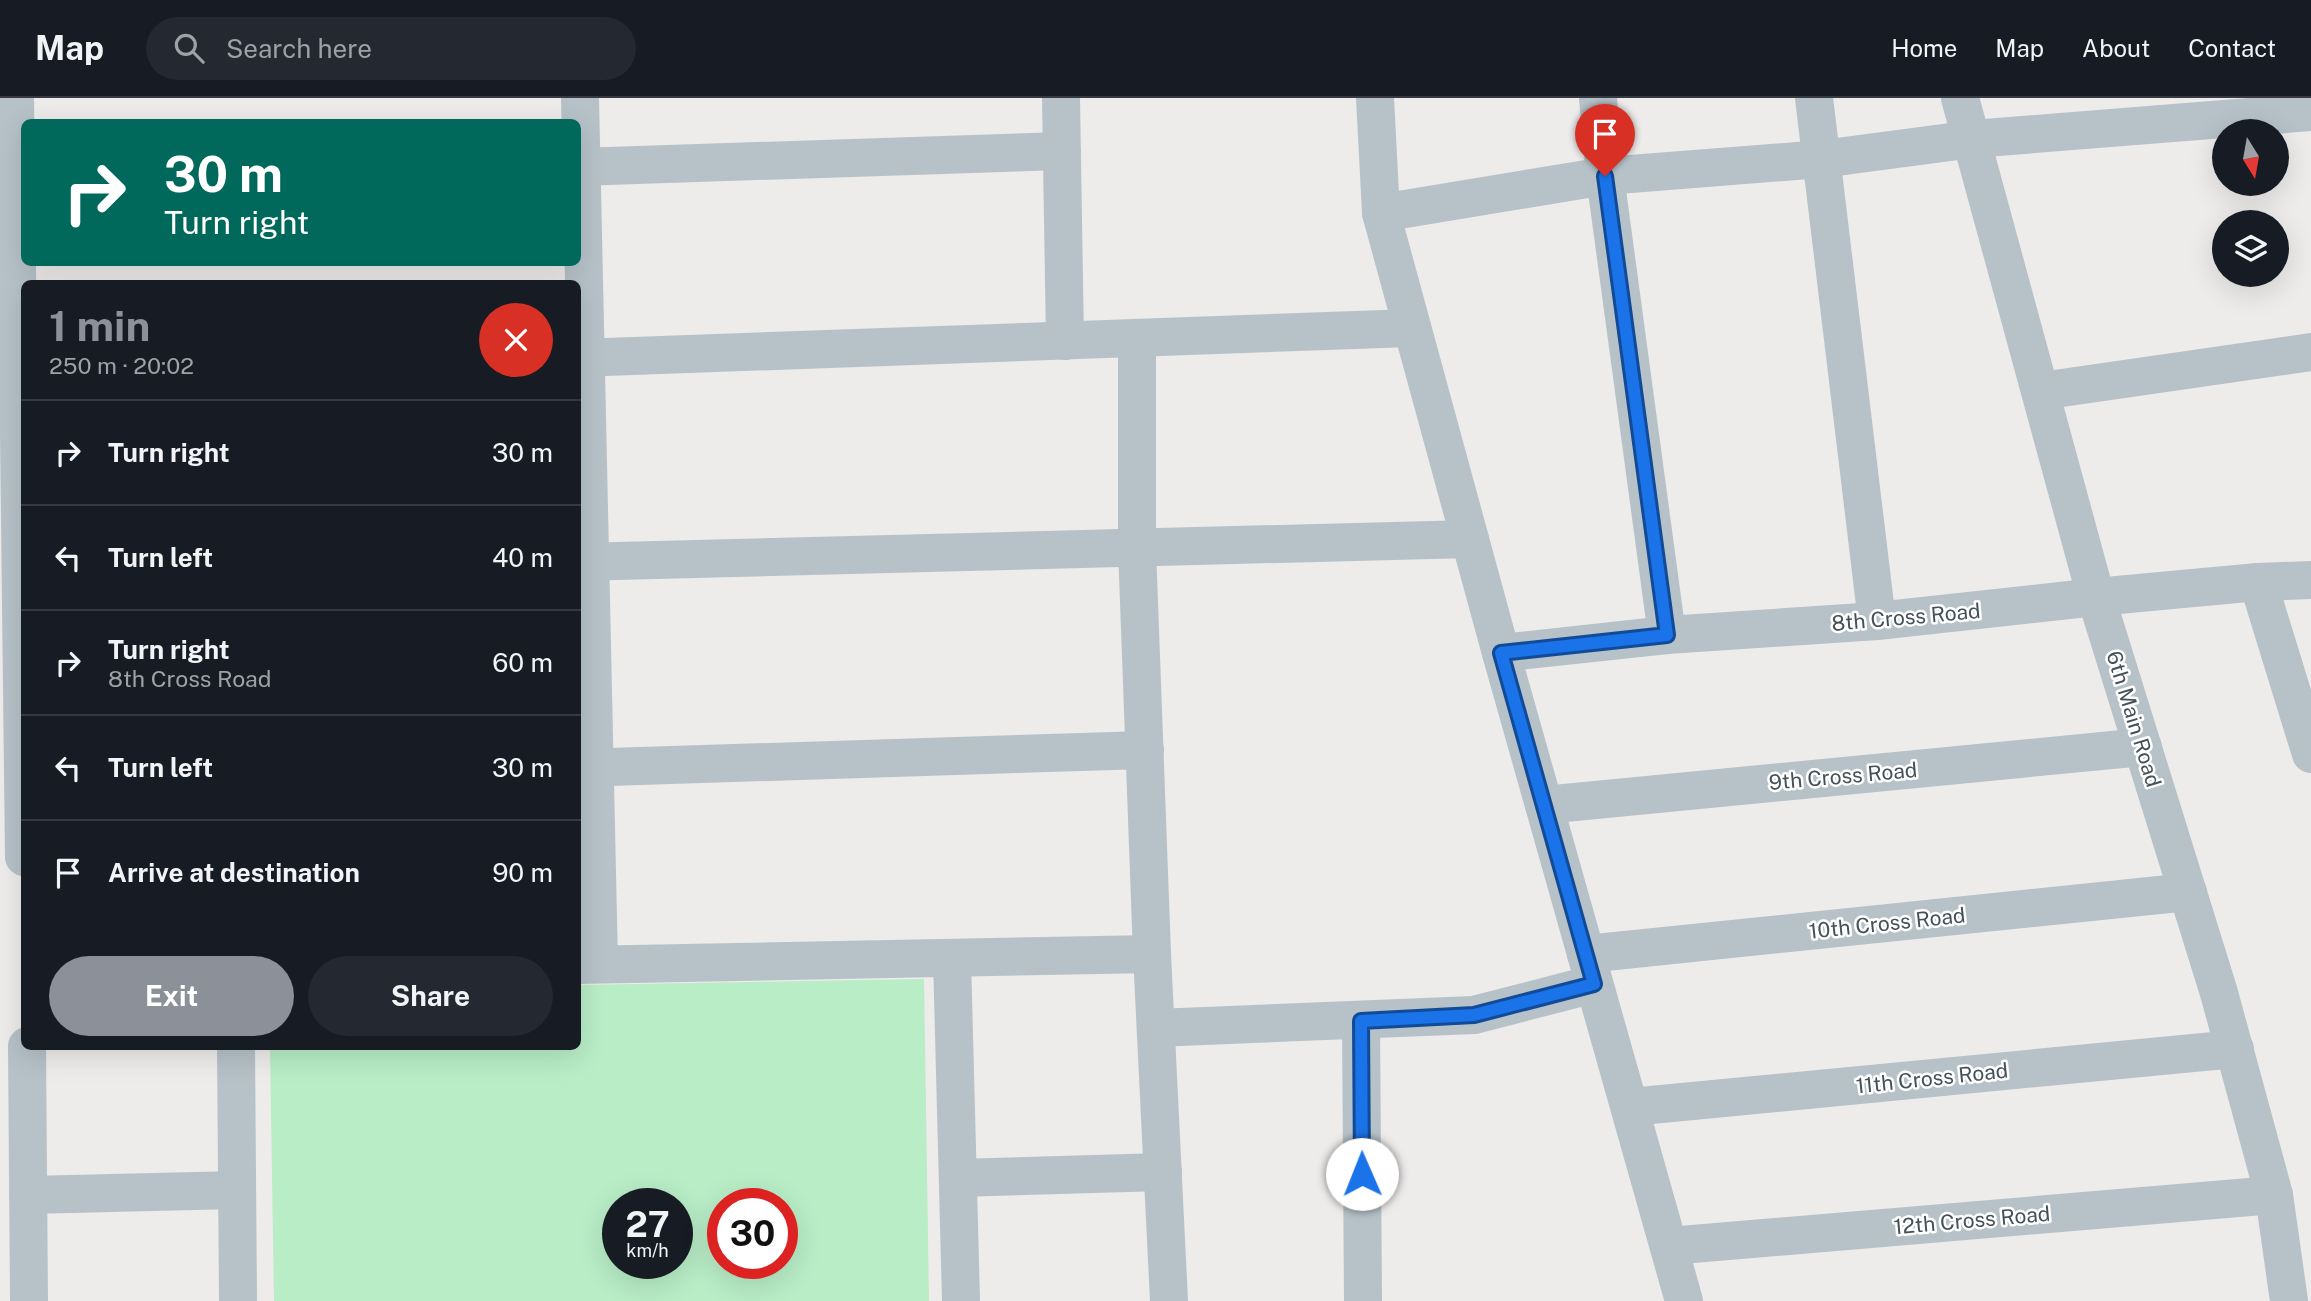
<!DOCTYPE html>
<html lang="en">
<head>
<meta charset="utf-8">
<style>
	:root { --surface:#171b24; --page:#242831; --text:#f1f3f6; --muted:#9ea1a6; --line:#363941; --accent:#8c9099 }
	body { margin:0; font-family:"Public Sans",sans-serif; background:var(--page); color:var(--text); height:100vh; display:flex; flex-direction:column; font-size:26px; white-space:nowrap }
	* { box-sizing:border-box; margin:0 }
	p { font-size:23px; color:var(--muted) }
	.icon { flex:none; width:38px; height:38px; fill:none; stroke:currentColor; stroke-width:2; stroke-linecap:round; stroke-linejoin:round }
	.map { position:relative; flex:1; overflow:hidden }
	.panel { position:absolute; left:21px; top:182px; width:560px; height:770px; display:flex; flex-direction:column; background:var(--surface); border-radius:10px; box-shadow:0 7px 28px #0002 }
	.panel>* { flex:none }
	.hud { position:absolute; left:21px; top:21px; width:560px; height:147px; border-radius:10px; box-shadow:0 7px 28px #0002; background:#00695c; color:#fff; overflow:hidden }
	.needle { width:46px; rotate:169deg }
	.fabs { position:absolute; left:2212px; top:21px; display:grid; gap:14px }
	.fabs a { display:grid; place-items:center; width:77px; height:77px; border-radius:50%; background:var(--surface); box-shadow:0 7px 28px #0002; font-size:35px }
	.speed { position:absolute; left:602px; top:1090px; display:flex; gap:14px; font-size:35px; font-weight:700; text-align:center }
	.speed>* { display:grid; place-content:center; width:91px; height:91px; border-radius:50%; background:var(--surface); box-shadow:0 7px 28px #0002; line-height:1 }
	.speed small { font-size:18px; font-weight:400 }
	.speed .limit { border:10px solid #d22; background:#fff; color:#111 }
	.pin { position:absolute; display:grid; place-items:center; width:60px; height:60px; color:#fff; margin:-72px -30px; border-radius:50% 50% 50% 0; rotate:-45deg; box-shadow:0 0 7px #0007 }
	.pin .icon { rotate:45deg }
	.me { position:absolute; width:77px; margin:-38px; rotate:359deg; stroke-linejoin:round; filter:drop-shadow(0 0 5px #0008) }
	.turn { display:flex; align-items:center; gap:24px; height:147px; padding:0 28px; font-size:32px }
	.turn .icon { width:91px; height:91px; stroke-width:2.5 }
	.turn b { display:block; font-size:49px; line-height:60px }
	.round { display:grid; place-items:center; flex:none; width:74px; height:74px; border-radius:37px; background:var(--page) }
	.head { display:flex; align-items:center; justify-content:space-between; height:119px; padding:0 28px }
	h1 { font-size:42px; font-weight:700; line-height:52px; color:var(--accent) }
	.primary-button { display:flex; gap:14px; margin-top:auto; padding:14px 28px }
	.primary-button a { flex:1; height:80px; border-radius:42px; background:var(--accent); color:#fff; font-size:28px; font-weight:700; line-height:80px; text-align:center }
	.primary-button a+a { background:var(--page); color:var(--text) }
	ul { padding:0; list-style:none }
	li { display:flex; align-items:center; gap:21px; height:105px; padding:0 28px; border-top:2px solid var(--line) }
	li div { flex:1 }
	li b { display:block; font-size:26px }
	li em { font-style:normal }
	header { display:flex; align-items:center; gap:42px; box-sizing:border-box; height:98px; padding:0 35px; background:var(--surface); border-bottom:2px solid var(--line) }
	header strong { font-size:33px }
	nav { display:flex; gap:38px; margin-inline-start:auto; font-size:24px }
	.search { width:490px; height:63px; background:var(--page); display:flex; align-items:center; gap:18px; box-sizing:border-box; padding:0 24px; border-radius:38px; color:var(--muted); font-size:26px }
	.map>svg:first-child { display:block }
	.green { fill:#b8edc6; fill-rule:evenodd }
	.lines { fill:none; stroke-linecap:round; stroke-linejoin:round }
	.minor { stroke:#b6c2c8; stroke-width:38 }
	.route-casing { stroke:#114b97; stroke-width:18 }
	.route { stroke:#1a73e8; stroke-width:12 }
	.labels { text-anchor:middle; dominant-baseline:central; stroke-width:5; stroke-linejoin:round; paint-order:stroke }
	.street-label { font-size:21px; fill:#445158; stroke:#fff }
</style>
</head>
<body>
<header>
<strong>Map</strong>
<div class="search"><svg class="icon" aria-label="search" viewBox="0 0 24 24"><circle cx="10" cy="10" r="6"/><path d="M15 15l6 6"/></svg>Search here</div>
<nav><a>Home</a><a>Map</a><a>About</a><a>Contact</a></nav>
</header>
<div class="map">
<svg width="2311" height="1203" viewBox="0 0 2311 1203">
	<rect width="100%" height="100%" fill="#eeebeb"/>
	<!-- green -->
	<path class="green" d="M924,881L929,1203H274L270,949L578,948V887ZM618,1106H677V1166H618ZM723,1106H782V1166H723Z"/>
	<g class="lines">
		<!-- minor -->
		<g class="minor">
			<polyline points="15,0 24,759"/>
			<polyline points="580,0 599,866"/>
			<polyline points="1061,0 1065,243"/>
			<polyline points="1375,0 1381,115 1501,555 1684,1203"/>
			<polyline points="1598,0 1605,78 1667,537"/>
			<polyline points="1814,0 1877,523"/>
			<polyline points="1960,0 2096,499 2219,895 2274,1097 2289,1203"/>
			<polyline points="578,69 1062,53"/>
			<polyline points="1381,115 1605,78 1822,61 1973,41 2311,14"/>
			<polyline points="1137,240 1137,450 1152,856 1169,1203"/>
			<polyline points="578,260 1412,230"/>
			<polyline points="2041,293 2311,254"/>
			<polyline points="578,464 1470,441"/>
			<polyline points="2258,484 2311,656"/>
			<polyline points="1501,555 1667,537 1877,523 2096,499 2258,484 2311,482"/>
			<polyline points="578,670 1145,652"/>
			<polyline points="1544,707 2143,649"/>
			<polyline points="1586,856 2188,794"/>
			<polyline points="952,860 961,1203"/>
			<polyline points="578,867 1152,856"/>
			<polyline points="1361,923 1363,1203"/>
			<polyline points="1156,930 1474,917 1594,886"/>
			<polyline points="27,948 29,1203"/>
			<polyline points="236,948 238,1203"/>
			<polyline points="1630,1009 2235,951"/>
			<polyline points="958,1080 1163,1074"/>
			<polyline points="28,1097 237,1092"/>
			<polyline points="1669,1148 2274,1097"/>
		</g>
	</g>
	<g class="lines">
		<defs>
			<polyline id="route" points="1362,1076 1361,923 1474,917 1594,886 1501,555 1667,537 1605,78"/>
		</defs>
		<!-- route casing -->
		<use href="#route" class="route-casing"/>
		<!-- route -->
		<use href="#route" class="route"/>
	</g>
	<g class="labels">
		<!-- street labels -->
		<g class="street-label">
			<text transform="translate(1906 519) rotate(-5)">8th Cross Road</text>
			<text transform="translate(2134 621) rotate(73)">6th Main Road</text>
			<text transform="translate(1843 678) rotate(-5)">9th Cross Road</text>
			<text transform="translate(1887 825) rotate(-6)">10th Cross Road</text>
			<text transform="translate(1932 980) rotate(-6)">11th Cross Road</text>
			<text transform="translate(1972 1122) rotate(-5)">12th Cross Road</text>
		</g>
	</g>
</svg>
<div class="fabs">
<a><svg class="needle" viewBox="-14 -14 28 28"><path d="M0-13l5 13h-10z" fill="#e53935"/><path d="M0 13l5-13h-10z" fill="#9ea1a6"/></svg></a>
<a><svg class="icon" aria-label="layers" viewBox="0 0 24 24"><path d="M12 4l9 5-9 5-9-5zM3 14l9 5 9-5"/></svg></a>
</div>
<div class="speed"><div>27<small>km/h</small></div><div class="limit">30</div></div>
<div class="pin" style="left:1605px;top:78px;background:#d93025"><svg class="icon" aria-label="arrive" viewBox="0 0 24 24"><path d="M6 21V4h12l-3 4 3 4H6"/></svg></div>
<svg class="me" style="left:1362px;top:1076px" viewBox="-20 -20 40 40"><circle r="19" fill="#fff"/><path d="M0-13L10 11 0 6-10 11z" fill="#1a73e8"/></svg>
<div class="hud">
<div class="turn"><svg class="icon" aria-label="right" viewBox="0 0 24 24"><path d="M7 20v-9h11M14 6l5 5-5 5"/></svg><div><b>30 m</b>Turn right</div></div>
</div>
<section class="panel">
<div class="head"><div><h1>1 min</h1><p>250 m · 20:02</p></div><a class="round" style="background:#d93025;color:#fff"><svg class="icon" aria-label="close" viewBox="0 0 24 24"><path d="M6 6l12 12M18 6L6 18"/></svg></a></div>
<ul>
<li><svg class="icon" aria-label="right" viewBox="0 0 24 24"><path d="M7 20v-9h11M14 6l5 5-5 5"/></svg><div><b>Turn right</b></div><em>30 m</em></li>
<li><svg class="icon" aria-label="left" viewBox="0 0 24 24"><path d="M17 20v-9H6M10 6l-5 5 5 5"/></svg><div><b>Turn left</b></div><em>40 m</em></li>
<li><svg class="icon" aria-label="right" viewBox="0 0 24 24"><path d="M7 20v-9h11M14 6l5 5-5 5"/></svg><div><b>Turn right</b><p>8th Cross Road</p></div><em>60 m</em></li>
<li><svg class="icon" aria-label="left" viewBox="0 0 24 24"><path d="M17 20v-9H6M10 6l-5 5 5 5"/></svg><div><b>Turn left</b></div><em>30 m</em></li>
<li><svg class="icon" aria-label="arrive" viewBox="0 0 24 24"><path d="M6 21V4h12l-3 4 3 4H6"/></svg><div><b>Arrive at destination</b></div><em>90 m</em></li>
</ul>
<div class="primary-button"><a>Exit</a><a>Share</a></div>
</section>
</div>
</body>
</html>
